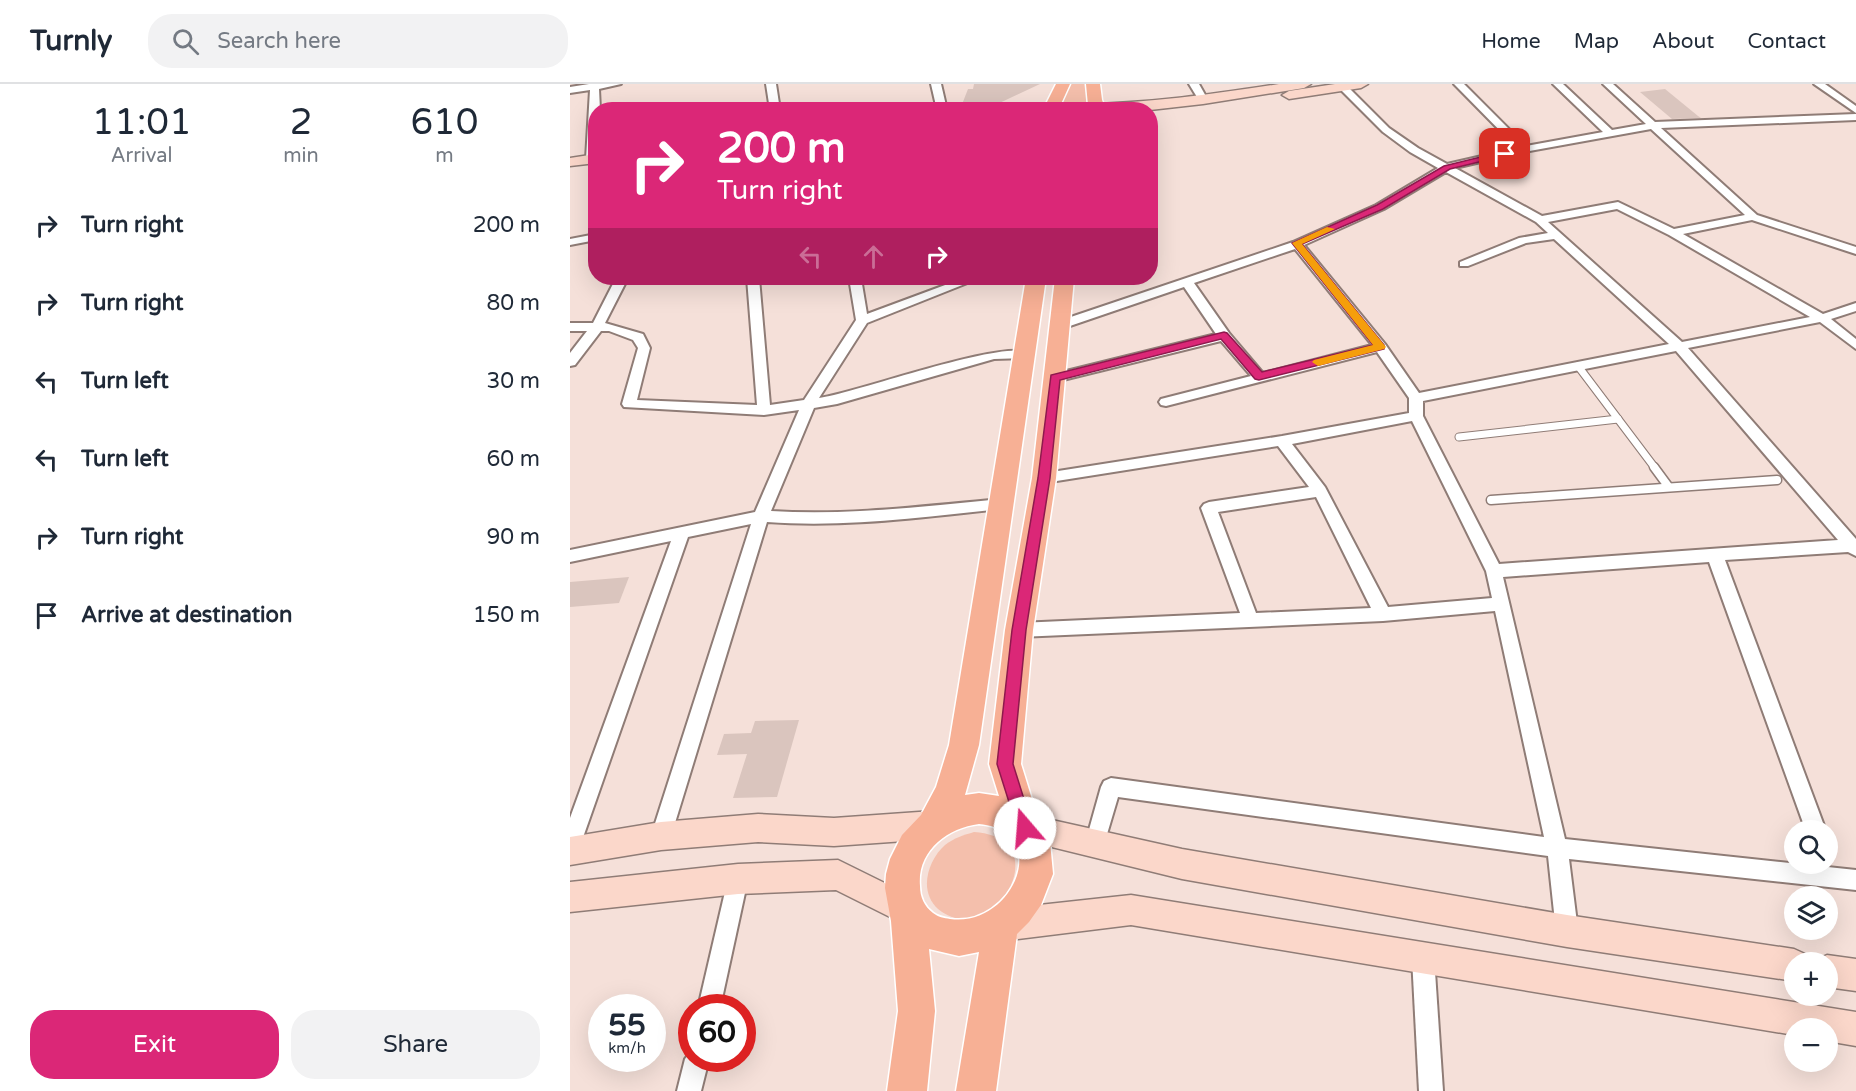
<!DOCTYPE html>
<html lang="en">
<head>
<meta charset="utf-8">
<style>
	:root { --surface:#fff; --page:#f2f2f3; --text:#1f2937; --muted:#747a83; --line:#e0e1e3; --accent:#db2777 }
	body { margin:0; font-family:"Varela Round",sans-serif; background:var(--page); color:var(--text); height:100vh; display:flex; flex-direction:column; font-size:22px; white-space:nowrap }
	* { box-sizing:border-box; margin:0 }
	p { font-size:20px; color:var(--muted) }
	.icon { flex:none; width:33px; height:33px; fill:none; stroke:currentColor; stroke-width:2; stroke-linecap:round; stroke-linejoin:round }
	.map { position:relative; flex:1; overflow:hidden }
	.panel { display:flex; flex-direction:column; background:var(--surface); width:570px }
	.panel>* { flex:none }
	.guide { position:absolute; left:18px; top:18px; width:570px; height:183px; border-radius:24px; box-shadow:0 6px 24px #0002; background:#db2777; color:#fff; overflow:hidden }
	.tools { position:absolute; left:1214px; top:736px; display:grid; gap:12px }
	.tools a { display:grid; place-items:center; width:54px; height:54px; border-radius:50%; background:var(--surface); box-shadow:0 6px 24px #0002; font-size:30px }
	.speed { position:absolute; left:18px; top:910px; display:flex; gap:12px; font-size:30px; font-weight:700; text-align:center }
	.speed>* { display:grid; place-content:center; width:78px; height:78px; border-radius:50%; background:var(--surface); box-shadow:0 6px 24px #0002; line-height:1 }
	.speed small { font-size:15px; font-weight:400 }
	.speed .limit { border:9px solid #d22; background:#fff; color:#111 }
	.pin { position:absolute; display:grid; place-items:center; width:51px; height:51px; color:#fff; margin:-26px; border-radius:12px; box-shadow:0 3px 9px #0006 }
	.me { position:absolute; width:66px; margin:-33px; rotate:342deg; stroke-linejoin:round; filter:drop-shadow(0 0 4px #0008) }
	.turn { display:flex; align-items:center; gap:21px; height:126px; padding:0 30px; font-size:27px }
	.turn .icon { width:78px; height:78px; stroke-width:2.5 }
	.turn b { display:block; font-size:42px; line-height:51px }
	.lanes { display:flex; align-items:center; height:57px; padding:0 30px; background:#0003; justify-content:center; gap:30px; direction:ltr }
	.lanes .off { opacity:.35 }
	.eta { display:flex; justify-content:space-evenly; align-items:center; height:102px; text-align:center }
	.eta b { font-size:36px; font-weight:600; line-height:42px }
	.button { display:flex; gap:12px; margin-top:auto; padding:12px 30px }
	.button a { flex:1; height:69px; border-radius:24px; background:var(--accent); color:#fff; font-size:24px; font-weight:600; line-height:69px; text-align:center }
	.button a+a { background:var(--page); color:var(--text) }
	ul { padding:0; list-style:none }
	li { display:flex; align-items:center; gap:18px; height:78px; padding:0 30px }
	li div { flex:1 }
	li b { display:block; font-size:22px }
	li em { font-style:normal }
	header { display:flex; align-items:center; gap:36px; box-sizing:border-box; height:84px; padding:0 30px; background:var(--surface); border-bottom:2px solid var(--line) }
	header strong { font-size:28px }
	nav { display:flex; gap:33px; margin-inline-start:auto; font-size:21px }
	.search { width:420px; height:54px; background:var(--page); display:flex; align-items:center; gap:15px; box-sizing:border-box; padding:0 21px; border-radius:24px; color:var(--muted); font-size:22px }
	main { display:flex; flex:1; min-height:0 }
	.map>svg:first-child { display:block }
	.green { fill:#f4bfac }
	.building { fill:#dac5be }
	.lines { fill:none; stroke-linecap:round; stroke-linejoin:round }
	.lane-far1-casing { stroke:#8f7c76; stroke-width:9 }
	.lane-casing { stroke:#8f7c76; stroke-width:11 }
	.street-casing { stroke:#8f7c76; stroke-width:4 }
	.secondary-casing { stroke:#8f7c76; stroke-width:3 }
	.primary-casing { stroke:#fff; stroke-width:3 }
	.lane-far1 { stroke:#fff; stroke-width:7 }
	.lane { stroke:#fff; stroke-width:8 }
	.street { fill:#fff; fill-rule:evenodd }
	.secondary { fill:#fbd7ca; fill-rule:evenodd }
	.primary { fill:#f7b095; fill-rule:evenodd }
	.route { fill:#db2777; stroke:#8e194d; stroke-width:1.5 }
	.slow { fill:#f59e0b }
</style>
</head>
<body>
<header>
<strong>Turnly</strong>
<div class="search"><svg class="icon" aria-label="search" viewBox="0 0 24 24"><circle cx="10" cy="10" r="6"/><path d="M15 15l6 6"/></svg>Search here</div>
<nav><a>Home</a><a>Map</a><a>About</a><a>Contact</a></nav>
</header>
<main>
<section class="panel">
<div class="eta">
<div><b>11:01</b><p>Arrival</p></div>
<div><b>2</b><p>min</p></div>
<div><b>610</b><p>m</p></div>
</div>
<ul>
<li><svg class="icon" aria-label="right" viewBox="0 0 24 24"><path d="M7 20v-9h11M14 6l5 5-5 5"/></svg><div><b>Turn right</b></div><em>200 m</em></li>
<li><svg class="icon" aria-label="right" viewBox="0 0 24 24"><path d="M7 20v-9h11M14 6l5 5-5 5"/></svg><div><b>Turn right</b></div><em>80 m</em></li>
<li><svg class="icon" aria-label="left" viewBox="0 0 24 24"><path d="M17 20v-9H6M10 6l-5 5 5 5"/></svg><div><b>Turn left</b></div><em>30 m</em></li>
<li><svg class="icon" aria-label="left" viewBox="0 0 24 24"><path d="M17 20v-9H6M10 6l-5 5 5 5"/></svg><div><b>Turn left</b></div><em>60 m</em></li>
<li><svg class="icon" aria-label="right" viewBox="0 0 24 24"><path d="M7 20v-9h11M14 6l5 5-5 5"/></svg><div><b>Turn right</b></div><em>90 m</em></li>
<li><svg class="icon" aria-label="arrive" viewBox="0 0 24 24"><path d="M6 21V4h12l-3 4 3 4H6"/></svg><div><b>Arrive at destination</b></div><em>150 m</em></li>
</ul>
<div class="button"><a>Exit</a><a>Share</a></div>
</section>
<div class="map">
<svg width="1286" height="1007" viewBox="0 0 1286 1007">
	<rect width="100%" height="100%" fill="#f5e0d9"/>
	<!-- green -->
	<g class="green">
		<polygon points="501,0 516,0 519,21 491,21"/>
		<path d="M404,748C491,754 422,869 368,825C348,807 358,776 375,761C384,754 394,751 404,748Z"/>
	</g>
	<!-- building -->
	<g class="building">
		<polygon points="404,0 470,0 421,23 391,23 398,5 403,5"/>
		<polygon points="1095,5 1128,32 1131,34 1102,35 1070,8"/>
		<polygon points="59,493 49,519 0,523 0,498"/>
		<polygon points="229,636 207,713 163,714 177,670 147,671 154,650 181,649 185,637"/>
	</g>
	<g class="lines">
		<defs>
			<g id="lane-far1">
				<polyline points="1008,282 1085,384"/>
				<polyline points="889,353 1048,335"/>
			</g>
			<g id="lane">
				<polyline points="1084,383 1098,402"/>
				<polyline points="921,416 1207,396"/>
			</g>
			<g id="street">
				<polygon points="19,0 51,0 29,5 30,26 26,26 26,76 21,78 16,75 20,6 0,9 0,3"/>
				<polygon points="196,0 206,0 210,26 200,26"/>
				<polygon points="361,0 371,0 377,26 367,26"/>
				<polygon points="619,0 629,0 638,16 636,18 630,18"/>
				<path d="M884,0H894L956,62L1033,48L983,0H993L1042,46L1076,40L1033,0H1043L1085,38L1286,30V36L1091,44L1187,131L1286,163V170L1182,136L1113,150L1253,230L1286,219V227L1261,235L1286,255V265L1250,238L1118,264L1286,455V472L1278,468L1155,476L1256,747H1236L1139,478L933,493L995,755L1286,786V806L999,775L1008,847L1005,855L997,858L989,855L986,847L978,772L548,713L532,767L525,770L518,767L515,760L531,703L534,697L541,694L974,753L925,527L813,537L449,553L443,551L440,546L443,541L449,539L670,529L631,424L634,420L639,418L739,403L708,362L474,399L467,394L469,390L712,352L839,329V314L807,268L596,322L591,321L589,318L591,315L681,292L651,257L485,298L480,297L478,294L480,291L646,250L614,203L494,244H486L484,241L486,238L723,158L806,121L868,84L840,68L813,48L770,5V1H776L819,44L848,64L877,80L947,64ZM1081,45L1175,131L1104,145L1048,118L972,132L885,84L954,68ZM876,88L966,138L978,149L949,154L890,178V182H898L956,159L984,155L1099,260L849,309L815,260L734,161L814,125ZM1047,125L1099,151L1240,233L1112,258L978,138ZM725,165L802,261L693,289L659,249L624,199ZM1106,267L1268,456L929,480L853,332V317ZM842,337L916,487L922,514L818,523L755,403L722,360ZM746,413L801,524L686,529L648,428Z"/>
				<polygon points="1244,0 1255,0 1286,22 1286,29"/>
				<polygon points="26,150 26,156 0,161 0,155"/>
				<path d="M46,194H58L35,239L73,250L80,264L67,316L187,321L177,194H189L200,321L234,316L286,236L279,194H291L297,230L394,194H410L297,239L249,314C283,310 442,252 461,270L454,274L424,275L267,320L244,324L201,427C278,432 355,422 431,415L436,416L439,420L436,424L431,425C353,433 275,444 197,438L101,752L98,759L91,762L84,759L81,752L181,440L118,453L10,762L7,769L0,772V734L101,457L0,478V466L185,428L229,326L194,331L54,323L52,320L68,264L63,256L39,247H31L5,281L0,282V269L17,247H0V239H23Z"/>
				<polygon points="168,785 175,788 178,795 150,924 128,924 158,795 161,788"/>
				<polygon points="853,862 861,865 864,873 873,1007 849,1007 842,873 845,865"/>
				<polygon points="122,966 122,975 139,975 131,1007 107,1007 115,975"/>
			</g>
			<g id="secondary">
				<path d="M709,0H741L734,4L633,20L580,26L507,24L514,20C580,19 644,10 709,0Z"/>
				<polygon points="765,0 798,0 791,4 719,15 712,11 719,7"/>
				<polygon points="26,70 26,79 0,82 0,74"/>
				<polygon points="363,727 373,731 378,741 373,751 363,755 264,762 188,758 91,766 0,781 0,753 91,738 188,730 264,734"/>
				<polygon points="455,730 612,765 997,831 1224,865 1235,870 1239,879 1224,879 1224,897 997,863 612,795 445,754 440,744 445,734"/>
				<polygon points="268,776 349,816 353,827 349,838 338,842 266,806 168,810 0,828 0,798 168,780"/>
				<polygon points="561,811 1286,928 1286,962 1257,957 1257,945 1224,945 1224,951 561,841 431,857 420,852 415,841 420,830 431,825"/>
				<polygon points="1257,871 1286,875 1286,907 1257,903 1257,879 1244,879 1246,876"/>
			</g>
			<g id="primary">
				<polygon points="486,0 500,0 490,22 518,21 516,0 530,0 532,16 536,26 473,26"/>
				<path d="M456,194H476L409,661L395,711L409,709L429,712L419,680L435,546L462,394L485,194H504L486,394L463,546L451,680L469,738L480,758L483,790L471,821L459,838L447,850L426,1007H386L409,868L389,872L359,865L365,927L357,1007H317L328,927L321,837L315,804L316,790L320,775L332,751L351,731L366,703L379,661ZM409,740C484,747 443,844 380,835C374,834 368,833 363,829C354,822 350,813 350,802C347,767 377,744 409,740Z"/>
			</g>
		</defs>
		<!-- lane-far1 casing -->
		<use href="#lane-far1" class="lane-far1-casing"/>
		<!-- lane casing -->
		<use href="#lane" class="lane-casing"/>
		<!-- street casing -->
		<use href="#street" class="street-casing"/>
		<!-- secondary casing -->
		<use href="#secondary" class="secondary-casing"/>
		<!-- primary casing -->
		<use href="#primary" class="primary-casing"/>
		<!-- lane-far1 -->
		<use href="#lane-far1" class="lane-far1"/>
		<!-- lane -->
		<use href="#lane" class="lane"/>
		<!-- street -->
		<use href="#street" class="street"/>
		<!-- secondary -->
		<use href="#secondary" class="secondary"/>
		<!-- primary -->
		<use href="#primary" class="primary"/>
	</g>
	<!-- route -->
	<polygon class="route" points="935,67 939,70 938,71 880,85 813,125 732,160 814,261 814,265 689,296 685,295 651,255 490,296 480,394 456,546 443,680 463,744 461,750 455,752 449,750 427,680 442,546 468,394 481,291 654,248 657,249 692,288 803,261 722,159 807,121 874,82"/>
	<!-- slow -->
	<polygon class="slow" points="757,143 765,145 732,160 816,263 814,265 748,282 742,278 744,276 803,261 722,159"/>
</svg>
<div class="tools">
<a><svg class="icon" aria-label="search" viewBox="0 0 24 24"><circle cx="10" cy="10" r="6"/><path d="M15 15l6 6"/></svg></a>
<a><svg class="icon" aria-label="layers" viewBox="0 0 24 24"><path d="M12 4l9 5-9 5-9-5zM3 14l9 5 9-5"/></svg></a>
<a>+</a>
<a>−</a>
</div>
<div class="speed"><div>55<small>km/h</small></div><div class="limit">60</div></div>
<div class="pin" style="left:935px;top:70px;background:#d93025"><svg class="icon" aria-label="arrive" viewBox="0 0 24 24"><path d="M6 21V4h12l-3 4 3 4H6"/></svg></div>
<svg class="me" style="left:455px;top:744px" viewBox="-20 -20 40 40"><circle r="19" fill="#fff"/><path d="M0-13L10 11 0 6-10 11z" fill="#db2777"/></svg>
<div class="guide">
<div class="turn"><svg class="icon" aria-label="right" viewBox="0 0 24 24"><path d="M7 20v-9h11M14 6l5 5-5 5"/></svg><div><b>200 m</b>Turn right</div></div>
<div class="lanes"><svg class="icon off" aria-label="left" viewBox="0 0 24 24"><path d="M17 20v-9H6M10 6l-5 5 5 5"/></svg><svg class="icon off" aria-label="ahead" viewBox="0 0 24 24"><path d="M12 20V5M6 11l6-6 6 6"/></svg><svg class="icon" aria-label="right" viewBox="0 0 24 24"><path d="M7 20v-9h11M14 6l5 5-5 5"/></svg></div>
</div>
</div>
</main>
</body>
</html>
